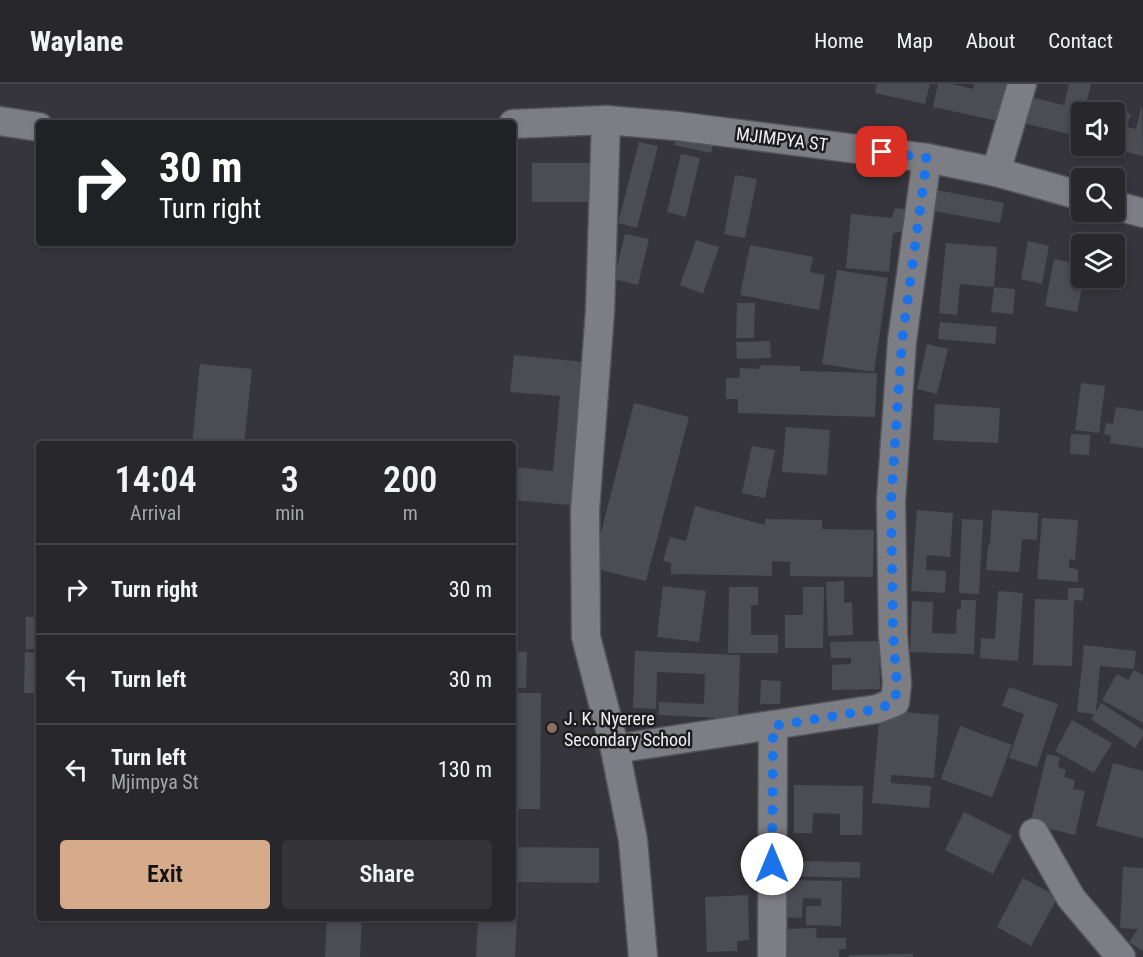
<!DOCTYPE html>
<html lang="en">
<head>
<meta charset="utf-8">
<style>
	:root { --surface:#28282c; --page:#343438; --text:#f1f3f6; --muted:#a5a6a9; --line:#444448; --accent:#d6ab8b }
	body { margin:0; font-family:"Roboto Condensed",sans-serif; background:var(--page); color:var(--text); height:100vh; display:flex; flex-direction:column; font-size:22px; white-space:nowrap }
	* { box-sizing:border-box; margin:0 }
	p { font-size:20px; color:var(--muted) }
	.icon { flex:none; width:33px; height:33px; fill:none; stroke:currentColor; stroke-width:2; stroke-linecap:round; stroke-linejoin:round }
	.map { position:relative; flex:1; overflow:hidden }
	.panel { position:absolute; left:36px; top:357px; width:480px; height:480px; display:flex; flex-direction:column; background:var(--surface); border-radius:6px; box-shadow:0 3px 9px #0003,0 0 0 2px var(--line) }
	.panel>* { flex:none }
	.guide { position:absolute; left:36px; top:36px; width:480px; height:126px; border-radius:6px; box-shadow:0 3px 9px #0003,0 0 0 2px var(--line); background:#202124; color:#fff; overflow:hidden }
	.tools { position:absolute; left:1071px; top:18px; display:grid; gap:12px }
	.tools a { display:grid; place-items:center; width:54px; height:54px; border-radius:6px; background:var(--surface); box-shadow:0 3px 9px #0003,0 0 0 2px var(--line); font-size:30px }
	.pin { position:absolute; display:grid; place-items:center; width:51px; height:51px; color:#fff; margin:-26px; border-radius:12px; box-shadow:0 3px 9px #0006 }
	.me { position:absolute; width:66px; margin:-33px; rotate:0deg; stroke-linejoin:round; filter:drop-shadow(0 0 4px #0008) }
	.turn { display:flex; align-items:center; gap:21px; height:126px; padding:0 24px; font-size:27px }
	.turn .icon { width:78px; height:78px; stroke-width:2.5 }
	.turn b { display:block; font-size:42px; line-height:51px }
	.eta { display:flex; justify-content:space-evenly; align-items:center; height:102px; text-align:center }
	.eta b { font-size:36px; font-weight:600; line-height:42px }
	.cta { display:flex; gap:12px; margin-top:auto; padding:12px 24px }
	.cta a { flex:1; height:69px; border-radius:6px; background:var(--accent); color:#111; font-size:24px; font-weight:600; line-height:69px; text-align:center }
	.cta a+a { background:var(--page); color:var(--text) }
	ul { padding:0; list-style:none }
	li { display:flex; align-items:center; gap:18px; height:90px; padding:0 24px; border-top:2px solid var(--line) }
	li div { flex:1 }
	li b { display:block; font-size:22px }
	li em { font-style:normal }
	header { display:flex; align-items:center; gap:36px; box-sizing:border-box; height:84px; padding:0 30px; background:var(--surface); border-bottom:2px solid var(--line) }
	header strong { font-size:28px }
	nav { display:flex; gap:33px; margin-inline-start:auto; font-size:21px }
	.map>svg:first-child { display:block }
	.building { fill:#4c4c53 }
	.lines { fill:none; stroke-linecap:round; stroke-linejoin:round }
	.minor-casing { stroke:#545359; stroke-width:31 }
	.minor { stroke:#7d7d84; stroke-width:28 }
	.route { stroke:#1a73e8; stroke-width:10; stroke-dasharray:0 18 }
	.education-dot { fill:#8d6e63; stroke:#1d1d20; stroke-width:2 }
	.labels { text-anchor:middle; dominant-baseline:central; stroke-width:5; stroke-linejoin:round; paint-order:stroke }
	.street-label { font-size:18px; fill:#f0f0f4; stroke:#1d1d20 }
	.poi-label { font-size:18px; fill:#f0f0f4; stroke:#1d1d20; text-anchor:start }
</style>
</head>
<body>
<header>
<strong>Waylane</strong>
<nav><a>Home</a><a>Map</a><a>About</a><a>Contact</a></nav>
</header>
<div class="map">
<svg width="1143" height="873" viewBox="0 0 1143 873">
	<rect width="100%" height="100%" fill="#35353b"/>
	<!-- building -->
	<g class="building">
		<polygon points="877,0 930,0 925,20 875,9"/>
		<polygon points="938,0 952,0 973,5 974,0 1006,0 998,37 933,23"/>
		<polygon points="1069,0 1091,0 1084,28 1082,28 1078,52 1023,39 1030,13 1064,21"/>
		<polygon points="1142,20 1143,72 1102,62 1114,62 1114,26 1131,30 1127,43 1136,45"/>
		<polygon points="677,48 714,57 711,69 674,61"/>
		<polygon points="639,58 658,62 637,144 618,139"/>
		<polygon points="681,70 700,74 686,133 667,128"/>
		<rect x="532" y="79" width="58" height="39"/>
		<polygon points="735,91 757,95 745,154 724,150"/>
		<polygon points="932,105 1004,119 1000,139 928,126"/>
		<polygon points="895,124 914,126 913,146 893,149 889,188 846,184 851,130 892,134"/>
		<polygon points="625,150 649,155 638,201 614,195"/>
		<polygon points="696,156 719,163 703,210 680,201"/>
		<polygon points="1028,157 1049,162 1042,200 1021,195"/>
		<polygon points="946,159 997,163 994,203 960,200 957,231 939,229"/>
		<polygon points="750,161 813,173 810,188 825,191 819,226 740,211"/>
		<polygon points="1054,175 1082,181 1082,194 1084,194 1077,228 1045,222"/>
		<polygon points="837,186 888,194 874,288 822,280"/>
		<polygon points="994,203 1015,205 1013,230 991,228"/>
		<polygon points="737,219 755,219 754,254 736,254"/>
		<polygon points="940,238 997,243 995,260 938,255"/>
		<polygon points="770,257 771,274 737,275 736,258"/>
		<polygon points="927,260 948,265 937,310 917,305"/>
		<polygon points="514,271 584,278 570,421 513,416 513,383 553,387 560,312 510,308"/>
		<polygon points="200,280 252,285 244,360 192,360"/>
		<polygon points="762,281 800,282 800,287 877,289 875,333 738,329 738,315 726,315 726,294 739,294 740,284 758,285"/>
		<polygon points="1081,299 1105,302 1099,349 1075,346"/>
		<polygon points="634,319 689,333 646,497 592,484"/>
		<polygon points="935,320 1000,324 998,359 933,356"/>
		<polygon points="1116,323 1143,327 1143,364 1110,359 1111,352 1104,350 1106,339 1113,340"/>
		<polygon points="786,343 830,346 827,391 782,388"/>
		<polygon points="1071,350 1090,351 1089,371 1070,370"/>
		<polygon points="752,362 775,366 765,414 742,409"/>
		<polygon points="695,422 765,441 765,435 822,436 822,445 874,446 873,493 790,492 790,478 772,477 772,492 671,490 671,479 663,477 670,453 686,457"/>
		<polygon points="917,426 953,429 950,473 927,471 926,486 946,487 945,509 911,507"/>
		<polygon points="992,426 1038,429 1037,456 1022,455 1019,488 986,486 988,461 990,461"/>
		<polygon points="1042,434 1078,436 1075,476 1069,475 1069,483 1078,486 1078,498 1037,495"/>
		<polygon points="962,435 983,436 979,510 959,509"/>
		<polygon points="844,497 844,519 852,518 853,551 828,552 826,498"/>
		<polygon points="663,502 706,507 699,558 657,553"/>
		<polygon points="729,503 758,503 758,521 751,521 751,551 778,551 778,569 728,569"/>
		<polygon points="803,503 824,503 823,564 785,564 785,531 803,531"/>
		<polygon points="1068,504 1084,504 1083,517 1074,516 1072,582 1033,581 1035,515 1068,516"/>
		<polygon points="998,507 1023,509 1018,577 980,574 981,554 995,555"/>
		<polygon points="961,516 976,516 974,570 910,568 912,517 933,518 932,549 956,550 957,525 961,525"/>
		<rect x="26" y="533" width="13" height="32"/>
		<polygon points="879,557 880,605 832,606 832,581 851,580 851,574 831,574 830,558"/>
		<polygon points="1084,561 1136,567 1134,585 1100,582 1096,628 1101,619 1143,646 1143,652 1135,664 1091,635 1094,630 1077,628"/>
		<polygon points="513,567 527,568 526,604 513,604"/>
		<polygon points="635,567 740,571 738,635 659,631 659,618 704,620 705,590 657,588 656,625 633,624"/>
		<polygon points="25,568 39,569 39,609 24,609"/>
		<polygon points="1134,586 1143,591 1143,639 1102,616 1117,590 1128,596"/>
		<polygon points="761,596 781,597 780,620 760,620"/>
		<polygon points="1009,603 1058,620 1037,683 1009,674 1024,630 1002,622"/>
		<polygon points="513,609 541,609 540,725 513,725"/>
		<polygon points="880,626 939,631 934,694 891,691 891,699 931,702 929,724 872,719"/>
		<polygon points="1072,636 1112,659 1094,689 1055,667"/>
		<polygon points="960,642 1012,661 992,713 941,695"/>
		<polygon points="1047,670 1060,673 1058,683 1066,686 1064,693 1075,696 1073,705 1085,707 1075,751 1030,740"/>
		<polygon points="1113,679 1143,687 1143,754 1096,742"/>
		<polygon points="794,701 863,702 862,751 840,751 840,730 813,729 812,749 794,749"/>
		<polygon points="964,728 1012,752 993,790 945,766"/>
		<polygon points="513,763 599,764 599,799 513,798"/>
		<polygon points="791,777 860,778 860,794 791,792"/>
		<polygon points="1123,783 1143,784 1143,867 1129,858 1138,845 1120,844"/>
		<polygon points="1023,794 1058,813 1031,862 997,843"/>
		<polygon points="781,796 842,797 841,842 806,841 806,822 821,822 821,815 803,814 802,834 781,833"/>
		<polygon points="748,811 749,856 737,857 737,867 707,868 705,813"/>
		<polygon points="513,830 517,830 515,873 476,873 478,834 513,834"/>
		<polygon points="327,834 362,834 360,873 325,873"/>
		<polygon points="816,844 817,854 846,854 846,865 839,865 839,873 780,873 779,845"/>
		<polygon points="913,870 913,873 849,873 849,871"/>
	</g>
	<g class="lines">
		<defs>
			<g id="minor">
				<polyline points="606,36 600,227 585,426 586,553 615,665 633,756 643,873"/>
				<polyline points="0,37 39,43"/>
				<polyline points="513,40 606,36 677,42 927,74 996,88 1082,112"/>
				<polyline points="996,88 1022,0"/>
				<polyline points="1114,121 1143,129"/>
				<polyline points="615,665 877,625 895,618 897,599 893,551 891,417 902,257 927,74"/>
				<polyline points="1034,749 1071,814 1121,873"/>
				<polyline points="772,873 773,641"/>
			</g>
		</defs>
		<!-- minor casing -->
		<use href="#minor" class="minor-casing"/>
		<!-- minor -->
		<use href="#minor" class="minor"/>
	</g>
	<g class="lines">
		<!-- route -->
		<polyline class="route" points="772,780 773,642 878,625 895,618 897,599 893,551 891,417 902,257 927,74 882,68"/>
	</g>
	<!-- markers -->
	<circle class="education-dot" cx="552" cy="644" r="6"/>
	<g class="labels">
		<!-- street labels -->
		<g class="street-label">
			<text transform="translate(782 55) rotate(7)">MJIMPYA ST</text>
		</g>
		<!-- poi labels -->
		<g class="poi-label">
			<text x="564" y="634">J. K. Nyerere<tspan x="564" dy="21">Secondary School</tspan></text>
		</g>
	</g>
</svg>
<div class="tools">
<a><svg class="icon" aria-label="sound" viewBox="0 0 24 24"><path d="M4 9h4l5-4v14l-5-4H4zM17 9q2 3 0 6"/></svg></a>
<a><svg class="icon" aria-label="search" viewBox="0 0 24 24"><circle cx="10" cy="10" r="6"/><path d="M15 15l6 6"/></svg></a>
<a><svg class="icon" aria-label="layers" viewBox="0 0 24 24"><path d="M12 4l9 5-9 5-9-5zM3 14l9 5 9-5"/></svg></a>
</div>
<div class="pin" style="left:882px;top:68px;background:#d93025"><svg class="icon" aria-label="arrive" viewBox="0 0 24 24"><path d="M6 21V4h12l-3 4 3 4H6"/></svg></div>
<svg class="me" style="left:772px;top:780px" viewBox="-20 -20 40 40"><circle r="19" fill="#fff"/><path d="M0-13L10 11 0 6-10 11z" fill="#1a73e8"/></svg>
<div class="guide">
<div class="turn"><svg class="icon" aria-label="right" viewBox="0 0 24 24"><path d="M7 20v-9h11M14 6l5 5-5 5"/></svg><div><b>30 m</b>Turn right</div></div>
</div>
<section class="panel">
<div class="eta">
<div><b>14:04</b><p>Arrival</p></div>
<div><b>3</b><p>min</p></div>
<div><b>200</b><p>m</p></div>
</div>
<ul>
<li><svg class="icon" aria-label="right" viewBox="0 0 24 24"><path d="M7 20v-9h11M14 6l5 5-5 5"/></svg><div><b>Turn right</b></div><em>30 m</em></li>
<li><svg class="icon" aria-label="left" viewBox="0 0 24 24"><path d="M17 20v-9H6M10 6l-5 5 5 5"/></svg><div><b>Turn left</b></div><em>30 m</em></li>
<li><svg class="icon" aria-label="left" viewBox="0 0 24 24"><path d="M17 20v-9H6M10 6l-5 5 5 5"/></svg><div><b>Turn left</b><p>Mjimpya St</p></div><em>130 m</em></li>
</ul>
<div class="cta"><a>Exit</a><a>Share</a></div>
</section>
</div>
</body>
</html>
